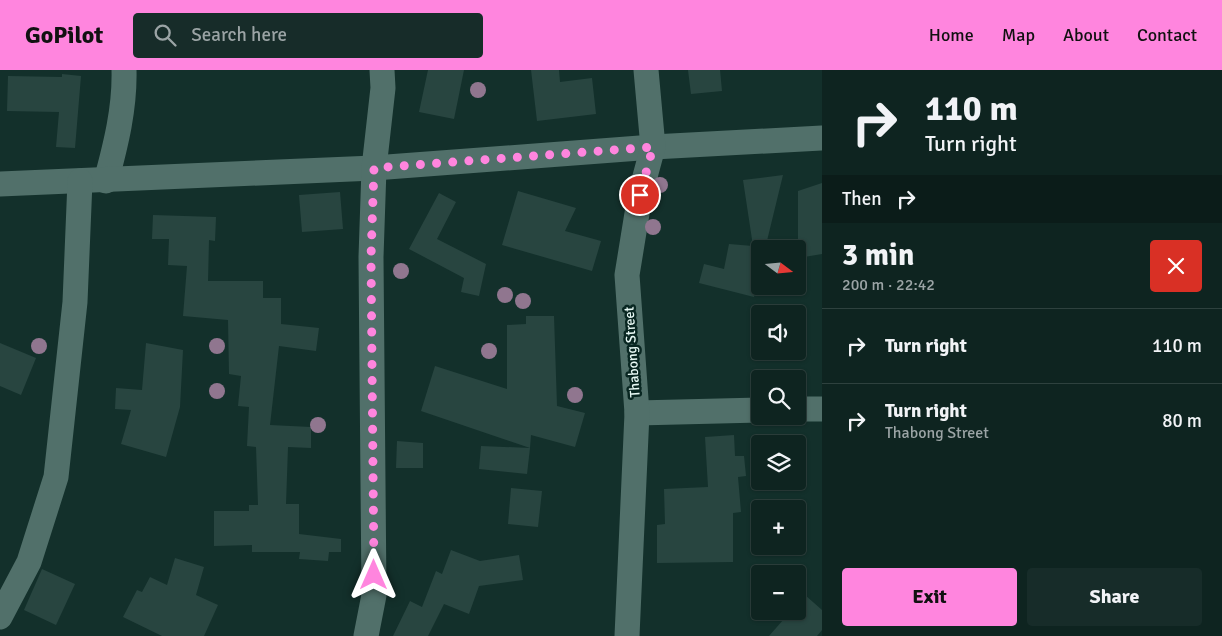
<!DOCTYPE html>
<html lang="en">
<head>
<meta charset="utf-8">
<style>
	:root { --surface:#0e2420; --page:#172c29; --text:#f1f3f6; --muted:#9ba4a5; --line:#2e413e; --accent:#ff85de }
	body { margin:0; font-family:Signika,sans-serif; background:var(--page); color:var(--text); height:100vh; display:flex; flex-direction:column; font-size:19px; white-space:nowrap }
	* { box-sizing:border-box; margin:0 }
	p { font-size:16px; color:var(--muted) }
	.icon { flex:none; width:28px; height:28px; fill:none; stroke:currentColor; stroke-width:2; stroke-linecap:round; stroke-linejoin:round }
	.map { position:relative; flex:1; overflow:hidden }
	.side { display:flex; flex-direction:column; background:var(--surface); width:400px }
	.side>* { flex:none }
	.guide { background:#0e2420; color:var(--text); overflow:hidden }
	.needle { width:32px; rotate:106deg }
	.buttons { position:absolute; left:751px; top:170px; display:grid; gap:10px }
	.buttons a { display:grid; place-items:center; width:55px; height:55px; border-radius:5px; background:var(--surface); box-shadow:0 1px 4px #0004,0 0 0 1px var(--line); font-size:25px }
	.pin { position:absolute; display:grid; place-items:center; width:42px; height:42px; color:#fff; margin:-21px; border:2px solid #fff; border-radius:50%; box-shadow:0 1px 5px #0007 }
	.me { position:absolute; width:55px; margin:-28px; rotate:0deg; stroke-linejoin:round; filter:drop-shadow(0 0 4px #0008) }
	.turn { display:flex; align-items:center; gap:18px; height:105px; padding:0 20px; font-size:22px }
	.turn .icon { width:65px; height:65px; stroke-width:2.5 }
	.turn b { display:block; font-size:35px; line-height:42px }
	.then { display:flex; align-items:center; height:48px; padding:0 20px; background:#0003; gap:10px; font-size:19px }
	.round { display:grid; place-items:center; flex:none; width:52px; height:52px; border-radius:5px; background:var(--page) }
	.overview { display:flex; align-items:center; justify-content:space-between; height:85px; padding:0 20px }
	h1 { font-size:30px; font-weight:700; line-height:38px }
	.button { display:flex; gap:10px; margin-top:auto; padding:10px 20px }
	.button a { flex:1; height:58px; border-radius:5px; background:var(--accent); color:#111; font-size:20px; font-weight:700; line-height:58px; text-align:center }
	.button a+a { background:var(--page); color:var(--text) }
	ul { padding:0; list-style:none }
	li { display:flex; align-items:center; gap:15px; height:75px; padding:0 20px; border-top:1px solid var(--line) }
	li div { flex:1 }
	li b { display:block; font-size:19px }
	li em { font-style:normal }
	header { display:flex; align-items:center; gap:30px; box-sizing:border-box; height:70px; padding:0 25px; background:var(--accent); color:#111 }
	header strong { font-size:24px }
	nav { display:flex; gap:28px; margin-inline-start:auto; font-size:18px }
	.search { width:350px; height:45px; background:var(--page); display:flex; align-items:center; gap:12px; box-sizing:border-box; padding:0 18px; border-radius:5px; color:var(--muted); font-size:19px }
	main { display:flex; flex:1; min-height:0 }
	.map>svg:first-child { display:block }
	.building { fill:#284540 }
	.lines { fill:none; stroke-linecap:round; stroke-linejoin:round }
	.minor { stroke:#51706a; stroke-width:25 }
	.tree { fill:#90768f }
	.route { stroke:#ff85de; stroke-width:9; stroke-dasharray:0 16.2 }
	.labels { text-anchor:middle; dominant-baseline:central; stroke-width:5; stroke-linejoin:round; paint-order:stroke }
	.street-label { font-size:14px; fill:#e8f9f5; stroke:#082621 }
</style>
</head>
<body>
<header>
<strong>GoPilot</strong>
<div class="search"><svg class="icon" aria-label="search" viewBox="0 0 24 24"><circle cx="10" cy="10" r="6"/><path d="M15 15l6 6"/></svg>Search here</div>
<nav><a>Home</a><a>Map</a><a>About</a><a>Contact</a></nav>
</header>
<main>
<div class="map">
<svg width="822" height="566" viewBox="0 0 822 566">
	<rect width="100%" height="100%" fill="#13302b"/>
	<!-- building -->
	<g class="building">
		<polygon points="428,0 464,0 454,49 419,42"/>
		<polygon points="531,0 559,0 560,12 592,8 596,44 537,51"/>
		<polygon points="688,0 720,0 722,21 691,24"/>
		<polygon points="62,4 81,6 75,78 56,77 59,42 7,41 8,6 62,7"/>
		<polygon points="783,105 765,179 760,179 760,201 754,227 699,213 704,194 724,199 729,174 753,176 743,110"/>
		<polygon points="822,113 822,184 798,188 798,121"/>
		<polygon points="518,121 576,138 565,161 601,171 592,201 502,175"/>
		<polygon points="340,122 343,159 302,162 299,125"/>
		<polygon points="439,123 456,132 437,169 486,194 479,226 461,222 464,208 409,179"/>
		<polygon points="153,145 216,147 215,171 209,170 208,211 263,211 263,228 281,228 281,254 319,258 316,281 279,276 270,355 311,357 311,378 288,377 286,434 299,434 299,464 341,469 341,482 329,482 328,491 299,489 300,482 252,482 252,475 214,476 214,441 249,441 249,435 258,435 256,377 247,376 249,337 238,336 241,306 229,304 228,250 183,246 187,196 168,195 169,169 152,169"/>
		<polygon points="526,246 554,246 557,336 585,343 575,377 531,365 530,378 421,341 435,296 507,319 507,255 526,254"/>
		<polygon points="0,273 36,288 21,325 0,316"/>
		<polygon points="146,273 183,280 180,337 166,387 121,374 131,340 115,339 116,318 142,320"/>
		<polygon points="734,365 735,386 744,386 746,406 738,407 741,442 733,443 733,492 657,493 657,455 665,454 664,419 708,417 705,367"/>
		<polygon points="397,371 423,373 423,398 396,398"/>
		<polygon points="481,376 530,378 527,404 479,399"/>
		<polygon points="511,418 542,421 538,457 508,454"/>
		<polygon points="451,480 480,491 519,485 523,510 479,516 469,544 444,534 428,566 393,566 410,531 422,537 436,501 442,504"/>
		<polygon points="175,488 204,497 196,525 218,535 204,566 162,566 123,547 137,520 142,522 150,507 167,515"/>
		<polygon points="42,499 75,514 56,555 24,540"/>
		<polygon points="805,525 822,540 822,560 817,566 769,566 791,541 798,541 798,534"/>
	</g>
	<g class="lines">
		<!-- minor -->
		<g class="minor">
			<path d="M106,111C116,74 125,38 124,0"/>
			<polyline points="0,114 374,98 653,77 822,68"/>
			<polyline points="798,339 822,339"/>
			<polyline points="637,343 760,340"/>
			<polyline points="0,547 29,492 56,407 75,232 80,111"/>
			<polyline points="366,566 374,525 371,187 374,98 383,18 382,0"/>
			<polyline points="627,566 637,343 627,205 640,125 653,77 646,0"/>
		</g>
	</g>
	<!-- trees -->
	<g class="tree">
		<circle cx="478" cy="20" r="8"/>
		<circle cx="660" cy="115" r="8"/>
		<circle cx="653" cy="157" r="8"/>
		<circle cx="401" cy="201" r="8"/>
		<circle cx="505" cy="225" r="8"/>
		<circle cx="523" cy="231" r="8"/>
		<circle cx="39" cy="276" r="8"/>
		<circle cx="217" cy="276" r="8"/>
		<circle cx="489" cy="281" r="8"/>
		<circle cx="217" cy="321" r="8"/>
		<circle cx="575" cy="325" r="8"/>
		<circle cx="318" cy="355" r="8"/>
	</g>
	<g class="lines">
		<!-- route -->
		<polyline class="route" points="374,505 371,187 374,98 653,77 640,125"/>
	</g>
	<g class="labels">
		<!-- street labels -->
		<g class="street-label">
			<text transform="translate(632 282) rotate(-94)">Thabong Street</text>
		</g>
	</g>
</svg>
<div class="buttons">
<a><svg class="needle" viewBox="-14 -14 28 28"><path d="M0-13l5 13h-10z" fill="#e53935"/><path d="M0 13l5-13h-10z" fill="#9ba4a5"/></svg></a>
<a><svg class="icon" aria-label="sound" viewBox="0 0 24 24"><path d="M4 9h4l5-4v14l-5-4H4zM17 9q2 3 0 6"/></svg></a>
<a><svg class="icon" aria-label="search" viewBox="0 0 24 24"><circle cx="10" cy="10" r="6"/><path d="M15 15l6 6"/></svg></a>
<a><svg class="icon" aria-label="layers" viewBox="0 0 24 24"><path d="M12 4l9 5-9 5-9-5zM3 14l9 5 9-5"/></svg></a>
<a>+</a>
<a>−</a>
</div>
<div class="pin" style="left:640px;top:125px;background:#d93025"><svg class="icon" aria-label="arrive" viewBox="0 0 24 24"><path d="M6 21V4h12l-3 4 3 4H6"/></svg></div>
<svg class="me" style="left:374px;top:505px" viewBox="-20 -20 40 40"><path d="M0-17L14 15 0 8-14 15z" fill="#ff85de" stroke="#fff" stroke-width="4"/></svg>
</div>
<section class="side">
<div class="guide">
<div class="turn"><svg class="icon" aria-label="right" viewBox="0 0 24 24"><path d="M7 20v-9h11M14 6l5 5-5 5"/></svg><div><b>110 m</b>Turn right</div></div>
<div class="then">Then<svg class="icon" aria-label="right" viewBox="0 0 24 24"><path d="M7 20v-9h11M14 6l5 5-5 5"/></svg></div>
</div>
<div class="overview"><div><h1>3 min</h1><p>200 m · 22:42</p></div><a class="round" style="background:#d93025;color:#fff"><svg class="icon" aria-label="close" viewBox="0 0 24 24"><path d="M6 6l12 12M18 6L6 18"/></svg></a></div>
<ul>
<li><svg class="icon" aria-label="right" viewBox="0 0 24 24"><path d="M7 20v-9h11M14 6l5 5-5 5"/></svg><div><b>Turn right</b></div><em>110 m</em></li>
<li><svg class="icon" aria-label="right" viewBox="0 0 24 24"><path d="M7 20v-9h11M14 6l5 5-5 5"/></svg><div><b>Turn right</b><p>Thabong Street</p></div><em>80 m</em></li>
</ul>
<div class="button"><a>Exit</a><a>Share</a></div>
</section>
</main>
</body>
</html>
